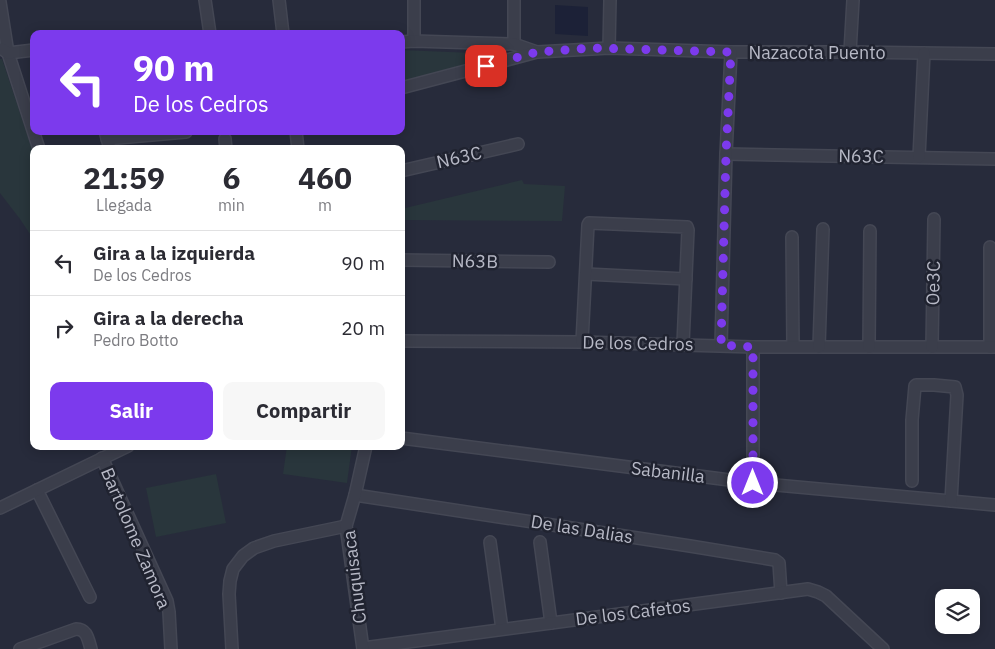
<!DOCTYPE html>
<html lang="es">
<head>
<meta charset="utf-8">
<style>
	:root { --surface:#fff; --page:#f7f7f7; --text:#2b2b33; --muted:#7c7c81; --line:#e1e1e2; --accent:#7c3aed }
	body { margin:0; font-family:"IBM Plex Sans",sans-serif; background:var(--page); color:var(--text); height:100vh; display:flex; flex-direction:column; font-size:19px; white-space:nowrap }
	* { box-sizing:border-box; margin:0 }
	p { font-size:16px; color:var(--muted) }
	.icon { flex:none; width:28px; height:28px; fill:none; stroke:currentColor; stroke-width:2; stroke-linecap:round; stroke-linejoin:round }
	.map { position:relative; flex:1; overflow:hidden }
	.details { position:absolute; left:30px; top:145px; width:375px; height:305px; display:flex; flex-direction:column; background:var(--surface); border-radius:10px; box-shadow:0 2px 12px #0003 }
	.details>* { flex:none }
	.banner { position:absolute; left:30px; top:30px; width:375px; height:105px; border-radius:10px; box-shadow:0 2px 12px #0003; background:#7c3aed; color:#fff; overflow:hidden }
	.controls { position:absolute; left:935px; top:589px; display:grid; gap:10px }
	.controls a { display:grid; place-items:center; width:45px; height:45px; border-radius:10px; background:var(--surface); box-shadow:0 2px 12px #0003; font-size:25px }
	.pin { position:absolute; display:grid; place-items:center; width:42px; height:42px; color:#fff; margin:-21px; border-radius:10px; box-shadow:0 2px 8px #0006 }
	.me { position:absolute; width:55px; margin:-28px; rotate:0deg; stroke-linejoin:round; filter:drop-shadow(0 0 4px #0008) }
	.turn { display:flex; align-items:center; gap:18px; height:105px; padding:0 20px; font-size:22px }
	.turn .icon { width:65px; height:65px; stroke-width:2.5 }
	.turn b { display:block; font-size:35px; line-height:42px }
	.eta { display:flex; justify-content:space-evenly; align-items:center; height:85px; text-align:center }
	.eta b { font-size:30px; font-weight:700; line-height:35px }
	.button { display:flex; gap:10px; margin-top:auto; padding:10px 20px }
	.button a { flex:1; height:58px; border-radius:10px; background:var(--accent); color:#fff; font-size:20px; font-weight:700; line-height:58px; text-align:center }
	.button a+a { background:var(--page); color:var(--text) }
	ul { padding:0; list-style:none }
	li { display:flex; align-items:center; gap:15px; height:65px; padding:0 20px; border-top:1px solid var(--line) }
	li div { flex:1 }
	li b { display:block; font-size:19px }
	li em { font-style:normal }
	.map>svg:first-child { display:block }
	.green { fill:#29363c }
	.water { fill:#1c2137 }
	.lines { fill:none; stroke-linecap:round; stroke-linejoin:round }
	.minor-casing { stroke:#444754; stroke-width:14 }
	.minor { stroke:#3b3e4b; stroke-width:11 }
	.route { stroke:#7c3aed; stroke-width:9; stroke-dasharray:0 16.2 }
	.labels { text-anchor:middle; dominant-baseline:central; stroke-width:5; stroke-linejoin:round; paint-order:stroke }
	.street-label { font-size:18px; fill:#b7b9c6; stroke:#202330 }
</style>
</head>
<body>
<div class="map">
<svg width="995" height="649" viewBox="0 0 995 649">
	<rect width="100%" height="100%" fill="#272b3b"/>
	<!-- green -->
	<g class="green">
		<polygon points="401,50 522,55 401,84"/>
		<polygon points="0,59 2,59 34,155 34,240 20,219 0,193"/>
		<polygon points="522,180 524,184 565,186 562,221 401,220 401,209"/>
		<polygon points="287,446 352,446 347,483 283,474"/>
		<polygon points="216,474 226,523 156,537 146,488"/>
	</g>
	<!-- water -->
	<polygon class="water" points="555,5 588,7 588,36 555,34"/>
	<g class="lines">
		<defs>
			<g id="minor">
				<polyline points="205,0 210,34"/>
				<polyline points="279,0 283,34"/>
				<polyline points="514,0 514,44"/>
				<polyline points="0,2 8,53 39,149"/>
				<polyline points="414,41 414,0"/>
				<polyline points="401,42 414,41 514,44 537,52 592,49 609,48 731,52 850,52 995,54"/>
				<polyline points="609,48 610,0"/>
				<polyline points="2,49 8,53 34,50"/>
				<polyline points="850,52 853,0"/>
				<polyline points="401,88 537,52"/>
				<polyline points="105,131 110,149"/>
				<polyline points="296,131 298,149"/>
				<polyline points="107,139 186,132"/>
				<polyline points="225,139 226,149"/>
				<polyline points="726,154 995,159"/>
				<polyline points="919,157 924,53"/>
				<polyline points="401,171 518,144"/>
				<polyline points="792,237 793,346"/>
				<polyline points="990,247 990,347"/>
				<polyline points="401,260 549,262"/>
				<polyline points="586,274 686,279"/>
				<polyline points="401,341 582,342 753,347 995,347"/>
				<polyline points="582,342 588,225 589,223 687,227 688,230 683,344"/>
				<polyline points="721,345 726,154 731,52"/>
				<polyline points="753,347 753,483"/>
				<polyline points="819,347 823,229"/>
				<polyline points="869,347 870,231"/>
				<polyline points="932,347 934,219"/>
				<polyline points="401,438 753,483 995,505"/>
				<polyline points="102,458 167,601 169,612 171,649"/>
				<polyline points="912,481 912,420 915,386 916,385 934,385 955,387 957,395 951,501"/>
				<polyline points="37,490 90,597"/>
				<polyline points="355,495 690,546 775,560 779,563 781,593"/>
				<polyline points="0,508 128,446"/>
				<polyline points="490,542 502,629"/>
				<polyline points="540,542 551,623"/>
				<polyline points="363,648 808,589 818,592 826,596 883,649"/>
				<path d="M20,649L76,629C87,629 88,639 91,649"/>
				<polyline points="232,649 229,594 230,581 233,569 243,556 254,548 274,541 346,526"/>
				<polyline points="363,649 346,526 355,495 366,446"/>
			</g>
		</defs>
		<!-- minor casing -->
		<use href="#minor" class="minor-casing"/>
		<!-- minor -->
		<use href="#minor" class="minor"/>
	</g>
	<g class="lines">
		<!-- route -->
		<polyline class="route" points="486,66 537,52 592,48 731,52 726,154 721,345 753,347 753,483"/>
	</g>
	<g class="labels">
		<!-- street labels -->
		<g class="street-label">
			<text x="817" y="52">Nazacota Puento</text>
			<text transform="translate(861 156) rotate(1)">N63C</text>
			<text transform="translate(459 157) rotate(-13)">N63C</text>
			<text transform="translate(475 261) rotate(1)">N63B</text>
			<text transform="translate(933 283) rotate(-89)">Oe3C</text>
			<text transform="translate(638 343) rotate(1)">De los Cedros</text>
			<text transform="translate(668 472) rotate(7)">Sabanilla</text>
			<text transform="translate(582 529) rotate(9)">De las Dalias</text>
			<text transform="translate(136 538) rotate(67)">Bartolome Zamora</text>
			<text transform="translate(354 577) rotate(-97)">Chuquisaca</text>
			<text transform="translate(633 612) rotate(-7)">De los Cafetos</text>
		</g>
	</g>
</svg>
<div class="controls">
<a><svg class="icon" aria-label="layers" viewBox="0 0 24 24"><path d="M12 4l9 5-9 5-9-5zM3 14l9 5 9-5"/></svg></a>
</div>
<div class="pin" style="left:486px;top:66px;background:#d93025"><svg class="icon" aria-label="arrive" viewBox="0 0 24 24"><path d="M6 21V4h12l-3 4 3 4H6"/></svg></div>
<svg class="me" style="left:753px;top:483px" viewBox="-20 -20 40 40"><circle r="17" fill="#7c3aed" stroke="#fff" stroke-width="3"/><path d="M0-11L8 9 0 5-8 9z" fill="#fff"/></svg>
<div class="banner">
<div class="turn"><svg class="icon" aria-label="left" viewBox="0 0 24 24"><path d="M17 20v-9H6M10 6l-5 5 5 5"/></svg><div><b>90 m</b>De los Cedros</div></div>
</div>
<section class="details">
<div class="eta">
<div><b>21:59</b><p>Llegada</p></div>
<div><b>6</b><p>min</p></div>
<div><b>460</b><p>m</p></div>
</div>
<ul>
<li><svg class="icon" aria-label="left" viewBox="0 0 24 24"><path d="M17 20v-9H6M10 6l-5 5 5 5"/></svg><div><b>Gira a la izquierda</b><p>De los Cedros</p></div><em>90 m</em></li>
<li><svg class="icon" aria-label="right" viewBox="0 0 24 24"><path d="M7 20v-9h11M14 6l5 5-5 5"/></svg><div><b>Gira a la derecha</b><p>Pedro Botto</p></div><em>20 m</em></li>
</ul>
<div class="button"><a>Salir</a><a>Compartir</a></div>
</section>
</div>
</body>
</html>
